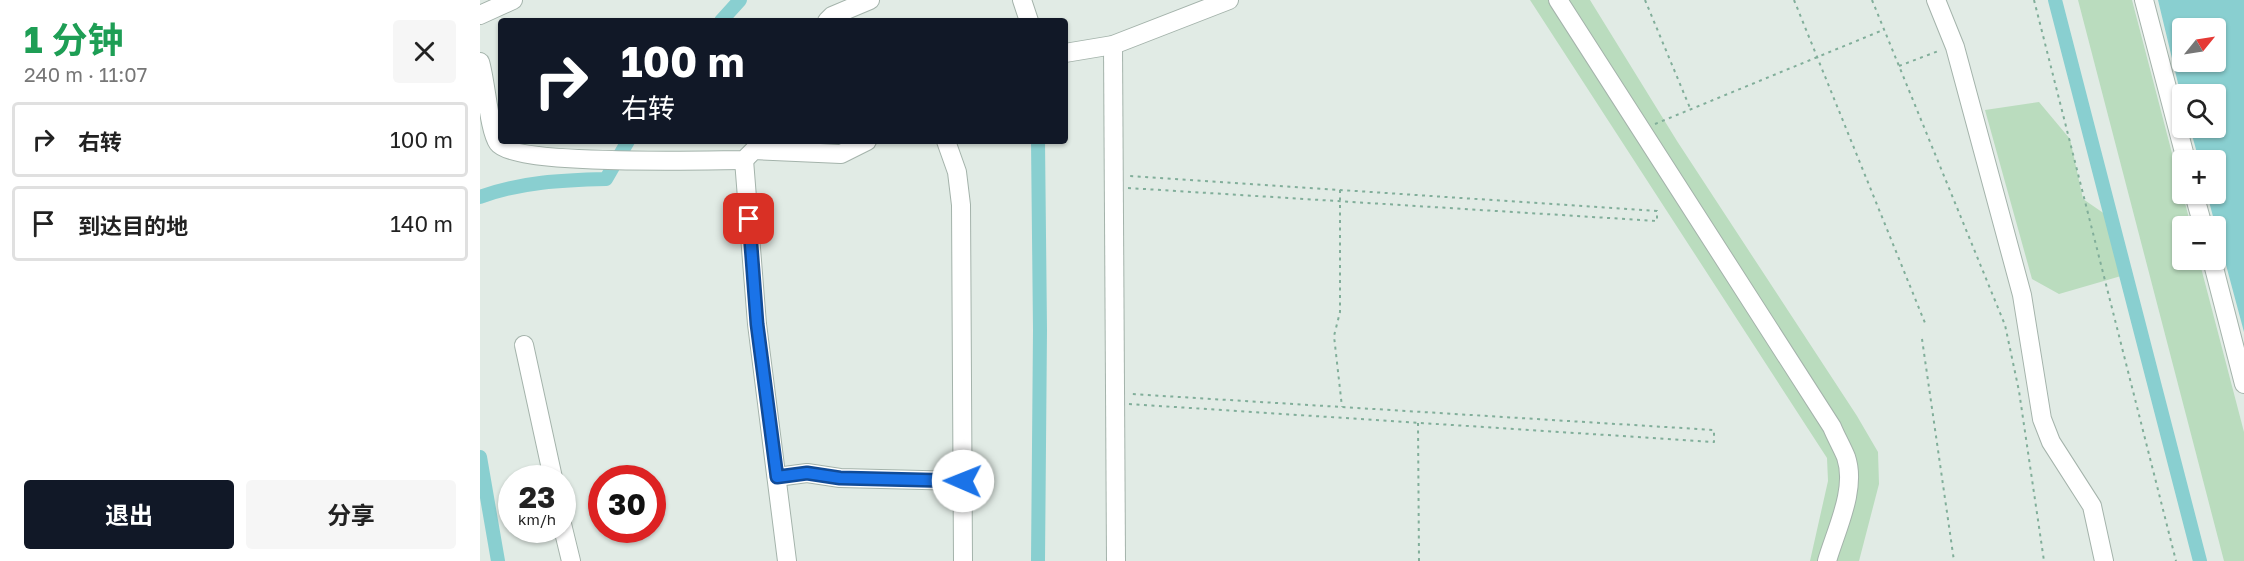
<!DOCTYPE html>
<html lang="zh">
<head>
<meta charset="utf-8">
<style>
	:root { --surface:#fff; --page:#f6f6f6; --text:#222; --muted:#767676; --line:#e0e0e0; --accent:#111827 }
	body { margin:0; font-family:"Golos Text","Noto Sans SC",sans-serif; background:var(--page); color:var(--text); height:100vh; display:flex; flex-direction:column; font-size:22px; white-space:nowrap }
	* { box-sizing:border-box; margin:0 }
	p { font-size:20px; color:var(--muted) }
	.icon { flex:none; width:33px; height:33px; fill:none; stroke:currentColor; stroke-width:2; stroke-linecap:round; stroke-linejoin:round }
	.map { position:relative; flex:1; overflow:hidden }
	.details { display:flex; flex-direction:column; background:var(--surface); width:480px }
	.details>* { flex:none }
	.hud { position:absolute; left:18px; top:18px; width:570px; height:126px; border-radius:6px; box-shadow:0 2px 4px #0004; background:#111827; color:#fff; overflow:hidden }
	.needle { width:39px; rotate:60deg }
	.fabs { position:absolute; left:1692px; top:18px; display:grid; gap:12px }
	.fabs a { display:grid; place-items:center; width:54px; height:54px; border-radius:6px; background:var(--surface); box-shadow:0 2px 4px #0004; font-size:30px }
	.speed { position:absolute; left:18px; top:465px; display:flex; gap:12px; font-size:30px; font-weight:700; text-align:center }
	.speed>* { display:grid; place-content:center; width:78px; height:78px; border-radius:50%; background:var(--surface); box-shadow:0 2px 4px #0004; line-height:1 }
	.speed small { font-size:15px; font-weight:400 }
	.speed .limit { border:9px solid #d22; background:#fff; color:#111 }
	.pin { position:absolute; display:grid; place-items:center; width:51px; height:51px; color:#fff; margin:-26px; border-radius:12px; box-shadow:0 3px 9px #0006 }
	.me { position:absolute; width:66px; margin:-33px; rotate:271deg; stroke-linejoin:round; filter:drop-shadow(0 0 4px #0008) }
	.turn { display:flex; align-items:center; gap:21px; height:126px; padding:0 24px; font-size:27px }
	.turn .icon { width:78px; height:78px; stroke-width:2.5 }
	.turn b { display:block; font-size:42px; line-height:51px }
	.round { display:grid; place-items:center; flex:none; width:63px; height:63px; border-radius:6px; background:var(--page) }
	.headline { display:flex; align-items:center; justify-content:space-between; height:102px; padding:0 24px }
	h1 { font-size:36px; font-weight:700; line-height:45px; color:#1e9e55 }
	.primary-button { display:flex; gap:12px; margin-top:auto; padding:12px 24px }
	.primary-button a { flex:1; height:69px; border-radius:6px; background:var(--accent); color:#fff; font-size:24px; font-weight:700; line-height:69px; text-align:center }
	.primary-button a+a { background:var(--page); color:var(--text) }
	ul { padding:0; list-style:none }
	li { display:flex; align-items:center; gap:18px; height:75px; margin:0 12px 9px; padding:0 12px; border:3px solid var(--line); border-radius:6px }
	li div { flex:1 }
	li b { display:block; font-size:22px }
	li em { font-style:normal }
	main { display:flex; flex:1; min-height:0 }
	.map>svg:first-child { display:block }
	.green { fill:#badcbe }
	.water { fill:#89cfd0; fill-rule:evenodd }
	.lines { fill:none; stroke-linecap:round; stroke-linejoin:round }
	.canal { stroke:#89cfd0; stroke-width:14 }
	.minor-casing { stroke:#a4b3ab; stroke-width:20 }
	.path { stroke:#81ae9a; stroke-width:2; stroke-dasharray:3 4.5; stroke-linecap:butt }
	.minor { stroke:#fff; stroke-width:18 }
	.route-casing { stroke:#114b97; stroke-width:15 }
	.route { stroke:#1a73e8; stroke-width:10 }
</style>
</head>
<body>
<main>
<section class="details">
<div class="headline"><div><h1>1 分钟</h1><p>240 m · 11:07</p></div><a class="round"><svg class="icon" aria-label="close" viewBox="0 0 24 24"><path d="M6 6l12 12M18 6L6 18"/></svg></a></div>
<ul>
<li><svg class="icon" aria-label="right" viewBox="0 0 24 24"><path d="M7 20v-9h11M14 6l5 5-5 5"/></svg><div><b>右转</b></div><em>100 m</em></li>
<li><svg class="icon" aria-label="arrive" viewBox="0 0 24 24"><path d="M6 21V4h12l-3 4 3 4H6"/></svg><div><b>到达目的地</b></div><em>140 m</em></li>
</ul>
<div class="primary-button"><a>退出</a><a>分享</a></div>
</section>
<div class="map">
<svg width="1764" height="561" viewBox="0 0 1764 561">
	<rect width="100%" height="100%" fill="#e1ebe5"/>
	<!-- green -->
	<g class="green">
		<polygon points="1050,0 1110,0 1197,141 1377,416 1398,452 1399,484 1379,561 1330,561 1348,481 1347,458"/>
		<polygon points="1598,0 1652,0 1711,226 1702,226 1702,260 1719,260 1764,432 1764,561 1744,561"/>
		<polygon points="1559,102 1590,139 1603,199 1635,221 1648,274 1579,294 1552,279 1505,110"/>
	</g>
	<!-- water -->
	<path class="water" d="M1678,0H1764V332L1727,194H1736V160H1719L1710,128H1736V94H1702V100ZM1702,28H1736V62H1702Z"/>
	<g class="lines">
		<!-- canal -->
		<g class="canal">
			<polyline points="1575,0 1720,561"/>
			<polyline points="241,21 260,0"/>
			<polyline points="558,141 560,330 558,561"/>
			<path d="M0,197C40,182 83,180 126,179L148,141"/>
			<polyline points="0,457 18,561"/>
		</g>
		<defs>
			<g id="minor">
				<polyline points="542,0 549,21"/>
				<path d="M1078,0L1352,427C1356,437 1362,447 1366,457C1377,489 1356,530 1347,561"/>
				<polyline points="1456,0 1475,47 1542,295 1562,419 1571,442 1612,506 1624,561"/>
				<polyline points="1664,0 1706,160"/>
				<polyline points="0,15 33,0"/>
				<polyline points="347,21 352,16 390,0"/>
				<polyline points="633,45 636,561"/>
				<polyline points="585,53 633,45 749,0"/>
				<path d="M0,62C6,81 9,131 18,143C34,166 228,160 264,160L274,150L361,154L387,141"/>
				<polyline points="466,141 477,172 481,205 483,561"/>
				<polyline points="264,160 277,324 307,561"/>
				<polyline points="1714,194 1723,226"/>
				<polyline points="1732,260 1764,384"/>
				<polyline points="44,345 73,478"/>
				<polyline points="297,477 327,473 360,478 483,481"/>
				<polyline points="82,524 91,561"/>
			</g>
		</defs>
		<!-- minor casing -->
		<use href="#minor" class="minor-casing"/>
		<!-- path -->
		<g class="path">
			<polyline points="1165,0 1210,108"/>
			<polyline points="1314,0 1445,323"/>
			<polyline points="1392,0 1525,325 1539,391 1564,561"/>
			<polyline points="1554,0 1696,561"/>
			<polyline points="1419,66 1461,50"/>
			<polyline points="1175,124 1403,30"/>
			<polyline points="648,188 1177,221 1177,211 650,176"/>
			<polyline points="860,190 860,312 854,336 862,407"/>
			<polyline points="1442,339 1474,561"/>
			<polyline points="649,404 1234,442 1234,430 651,394"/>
			<polyline points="938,423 939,561"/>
		</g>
		<!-- minor -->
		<use href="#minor" class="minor"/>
	</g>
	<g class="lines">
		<defs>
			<polyline id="route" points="269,219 277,324 297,477 327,473 360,478 483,481"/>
		</defs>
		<!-- route casing -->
		<use href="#route" class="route-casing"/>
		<!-- route -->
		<use href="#route" class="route"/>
	</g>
</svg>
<div class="fabs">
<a><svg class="needle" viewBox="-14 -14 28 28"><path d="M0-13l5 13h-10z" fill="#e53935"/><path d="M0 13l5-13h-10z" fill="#767676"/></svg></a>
<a><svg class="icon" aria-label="search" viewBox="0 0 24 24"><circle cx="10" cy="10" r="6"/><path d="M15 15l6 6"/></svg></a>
<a>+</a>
<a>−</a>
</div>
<div class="speed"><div>23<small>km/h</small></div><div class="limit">30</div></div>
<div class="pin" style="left:269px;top:219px;background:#d93025"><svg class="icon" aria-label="arrive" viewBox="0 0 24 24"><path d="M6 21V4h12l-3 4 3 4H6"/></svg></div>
<svg class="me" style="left:483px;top:481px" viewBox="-20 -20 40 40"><circle r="19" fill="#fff"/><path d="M0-13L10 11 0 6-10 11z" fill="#1a73e8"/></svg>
<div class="hud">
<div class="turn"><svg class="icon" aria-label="right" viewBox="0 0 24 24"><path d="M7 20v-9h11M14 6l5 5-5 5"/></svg><div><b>100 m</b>右转</div></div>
</div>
</div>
</main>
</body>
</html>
